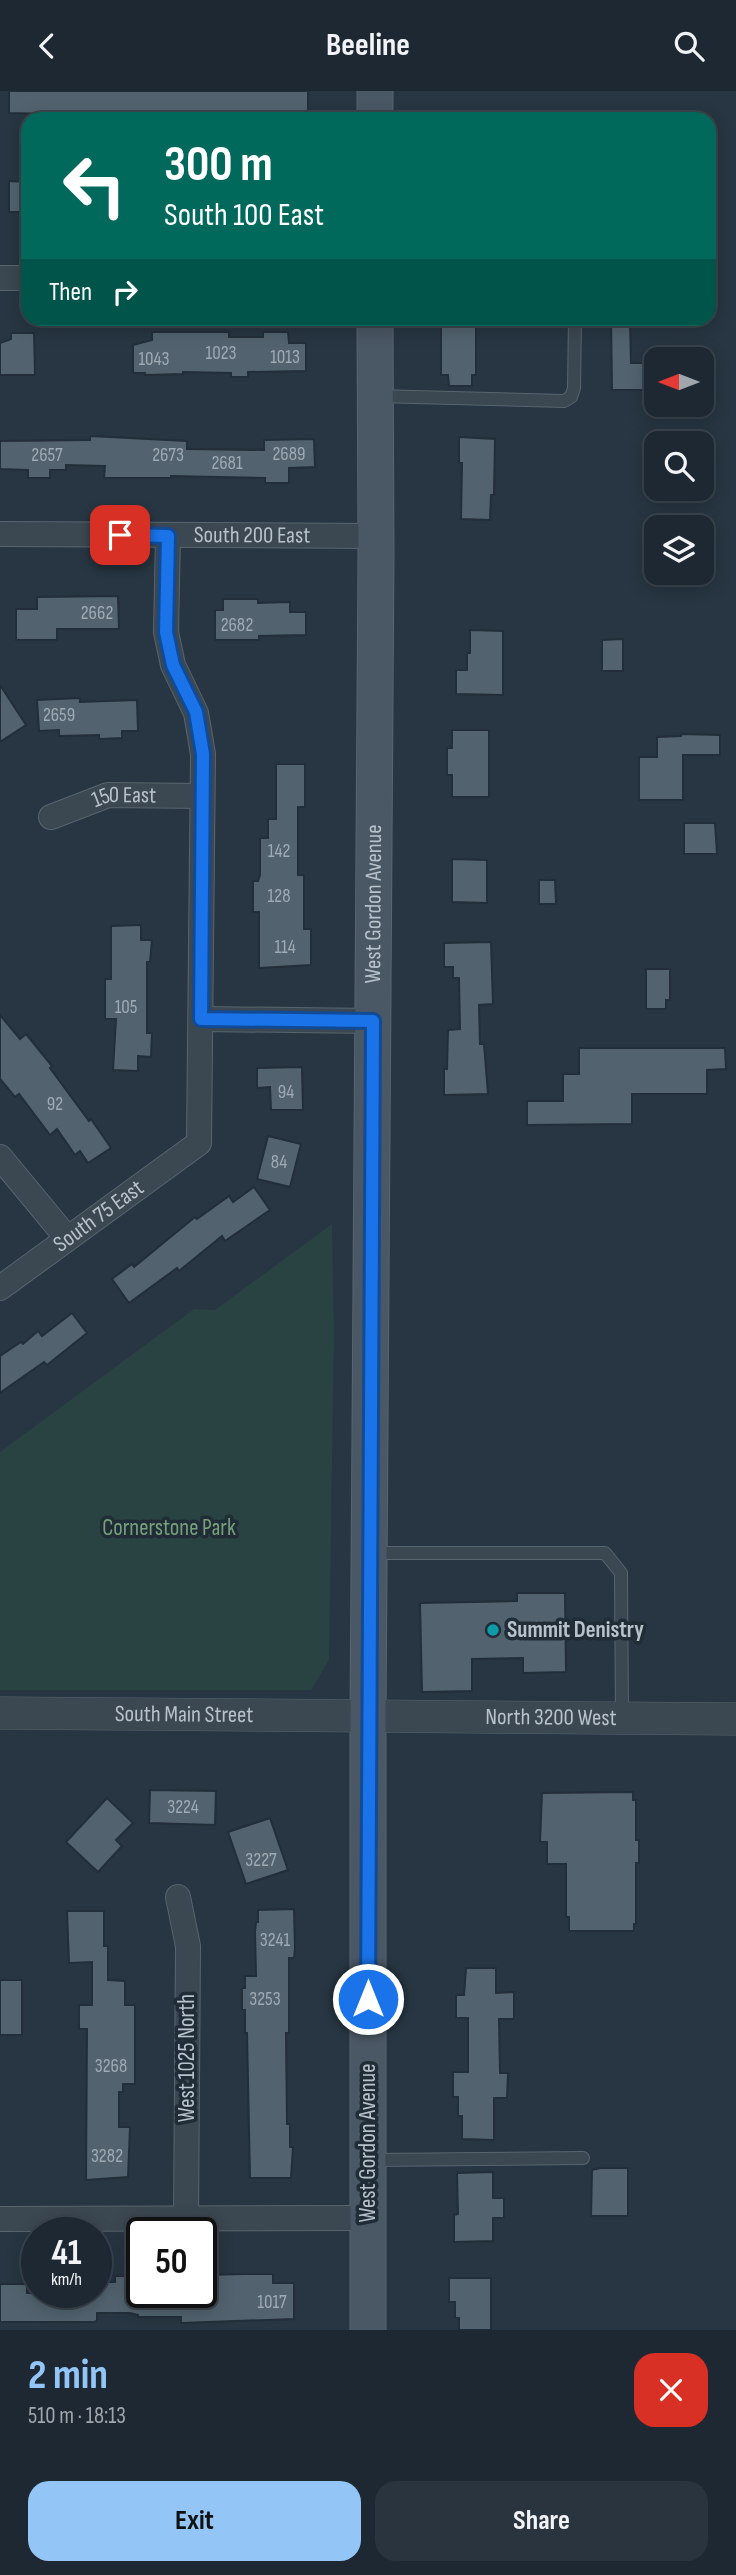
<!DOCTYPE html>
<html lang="en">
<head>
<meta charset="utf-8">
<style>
	:root { --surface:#1d2832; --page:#2a343e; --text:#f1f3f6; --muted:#a0a6ac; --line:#3b444d; --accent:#93c6f6 }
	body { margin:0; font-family:"Sofia Sans Condensed",sans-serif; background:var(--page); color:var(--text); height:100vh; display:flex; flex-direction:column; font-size:26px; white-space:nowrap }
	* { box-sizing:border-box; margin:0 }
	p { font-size:23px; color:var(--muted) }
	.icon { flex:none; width:38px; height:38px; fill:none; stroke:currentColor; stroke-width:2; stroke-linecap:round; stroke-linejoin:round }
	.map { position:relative; height:2239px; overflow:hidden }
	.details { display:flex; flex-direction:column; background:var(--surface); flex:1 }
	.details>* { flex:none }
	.hud { position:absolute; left:21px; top:21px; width:695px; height:214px; border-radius:21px; box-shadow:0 4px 18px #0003,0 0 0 2px var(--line); background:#00695c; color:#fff; overflow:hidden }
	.needle { width:46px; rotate:270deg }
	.tools { position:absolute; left:644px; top:256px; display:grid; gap:14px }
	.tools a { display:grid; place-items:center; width:70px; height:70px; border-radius:14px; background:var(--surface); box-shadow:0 4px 18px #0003,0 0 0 2px var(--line); font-size:35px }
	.speed { position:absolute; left:21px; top:2126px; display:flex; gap:14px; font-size:35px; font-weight:700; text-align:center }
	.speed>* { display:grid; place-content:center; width:91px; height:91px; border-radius:50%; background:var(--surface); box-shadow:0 4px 18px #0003,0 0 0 2px var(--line); line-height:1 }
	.speed small { font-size:18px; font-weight:400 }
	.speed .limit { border:4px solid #111; border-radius:10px; background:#fff; color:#111 }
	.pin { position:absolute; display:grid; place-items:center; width:60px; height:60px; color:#fff; margin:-30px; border-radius:14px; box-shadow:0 4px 10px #0006 }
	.me { position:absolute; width:77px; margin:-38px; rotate:0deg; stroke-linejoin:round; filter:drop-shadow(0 0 5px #0008) }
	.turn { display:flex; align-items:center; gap:24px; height:147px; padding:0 28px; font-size:32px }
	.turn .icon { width:91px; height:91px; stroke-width:2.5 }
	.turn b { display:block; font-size:49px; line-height:60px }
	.then { display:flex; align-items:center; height:66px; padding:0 28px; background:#0003; gap:14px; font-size:26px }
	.round { display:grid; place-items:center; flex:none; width:74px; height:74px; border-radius:21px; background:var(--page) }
	.summary { display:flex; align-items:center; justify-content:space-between; height:119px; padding:0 28px }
	h1 { font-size:42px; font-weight:700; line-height:52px; color:var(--accent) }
	.primary-button { display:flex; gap:14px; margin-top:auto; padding:14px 28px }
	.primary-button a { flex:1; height:80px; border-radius:21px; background:var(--accent); color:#111; font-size:28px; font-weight:700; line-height:80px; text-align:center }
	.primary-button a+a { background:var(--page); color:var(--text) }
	header { display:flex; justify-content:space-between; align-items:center; height:91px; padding:0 28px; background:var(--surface); font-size:32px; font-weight:700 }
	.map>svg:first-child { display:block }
	.green { fill:#294342 }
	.building { fill:#52636f; stroke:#222e39; stroke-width:2 }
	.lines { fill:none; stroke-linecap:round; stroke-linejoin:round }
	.service-casing { stroke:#59656f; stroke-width:14 }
	.minor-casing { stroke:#59656f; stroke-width:26 }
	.tertiary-casing { stroke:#59656f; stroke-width:33 }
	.secondary-casing { stroke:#59656f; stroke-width:37 }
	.service { stroke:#3b4751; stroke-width:12 }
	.minor { stroke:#3b4751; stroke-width:24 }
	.tertiary { stroke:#3b4751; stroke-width:32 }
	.secondary { stroke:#4a5764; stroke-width:35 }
	.route-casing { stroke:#114b97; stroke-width:18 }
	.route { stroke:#1a73e8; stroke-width:12 }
	.culture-dot { fill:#0f9aa8; stroke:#202d37; stroke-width:2.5 }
	.labels { text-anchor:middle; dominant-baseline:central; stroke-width:7; stroke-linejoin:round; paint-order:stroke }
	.number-label { font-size:19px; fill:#9eaab4 }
	.street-label { font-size:23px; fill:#b8c2cb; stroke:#202d37 }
	.park-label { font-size:23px; fill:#77a17b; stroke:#202d37 }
	.poi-label { font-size:23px; font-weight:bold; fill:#b8c2cb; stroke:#202d37; text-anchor:start }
</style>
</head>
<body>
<header><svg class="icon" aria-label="back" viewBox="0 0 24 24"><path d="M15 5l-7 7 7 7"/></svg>Beeline<svg class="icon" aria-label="search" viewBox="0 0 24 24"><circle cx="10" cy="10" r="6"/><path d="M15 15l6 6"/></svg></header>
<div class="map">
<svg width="736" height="2239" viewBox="0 0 736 2239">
	<rect width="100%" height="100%" fill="#273642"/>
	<!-- green -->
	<polygon class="green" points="332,1133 334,1244 329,1569 311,1599 0,1599 0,1361 194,1218 215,1219"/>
	<!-- building -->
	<g class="building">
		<polygon points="9,0 308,0 308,24 264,25 264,21 181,21 181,28 136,28 136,25 9,22"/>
		<polygon points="9,90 28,91 28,121 9,121"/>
		<polygon points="441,228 476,228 476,284 472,284 472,295 449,295 448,284 441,284"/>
		<polygon points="611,228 630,228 631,272 644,272 645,299 612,299"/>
		<polygon points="152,241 229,241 229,246 263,246 263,241 288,241 289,252 306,252 306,280 248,281 248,286 231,286 231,282 183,281 183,283 145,284 145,282 133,282 133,254 152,249"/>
		<polygon points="11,242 34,242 35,284 0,284 0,252 11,248"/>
		<polygon points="90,345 187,350 187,358 264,359 264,349 314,348 315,376 289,377 289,392 265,392 265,387 171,385 171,387 104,387 105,375 66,374 66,379 50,379 50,387 28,387 28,379 0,378 0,350 90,349"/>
		<polygon points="459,346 495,348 494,404 491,404 490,429 461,428 462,372 459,372"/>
		<polygon points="118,505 119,538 57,538 57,549 16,549 16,518 37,518 37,506"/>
		<polygon points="223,508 258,508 258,512 290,511 290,521 306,521 306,544 259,545 259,549 215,549 215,519 223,519"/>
		<polygon points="470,539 503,540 503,604 456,603 456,579 467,579 467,562 470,562"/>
		<polygon points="623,548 623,580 602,580 602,549"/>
		<polygon points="0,594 26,634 0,651"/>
		<polygon points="80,607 80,611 137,609 138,640 122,640 122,647 99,648 99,644 59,645 59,639 39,640 37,609"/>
		<polygon points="452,639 489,639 489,706 452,706 452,684 447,684 447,657 452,657"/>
		<polygon points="681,643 720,644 720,664 683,664 683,709 639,709 639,666 657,666 657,646 681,645"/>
		<polygon points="276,673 305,673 305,716 298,716 298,784 304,784 304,838 311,838 311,874 259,877 259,821 253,821 253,790 258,790 260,784 260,747 268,747 268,728 276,728"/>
		<polygon points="684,732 715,732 717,763 684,763"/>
		<polygon points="452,768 487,769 487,812 452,811"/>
		<polygon points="539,789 555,789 556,813 539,813"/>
		<polygon points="141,834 141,849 152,849 150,871 147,871 147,942 152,942 151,966 138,965 138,980 113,979 116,928 105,928 105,888 111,888 111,835"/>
		<polygon points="491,851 493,913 479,914 480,953 484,953 488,1003 444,1004 444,978 447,978 448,939 460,938 459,887 453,887 453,876 444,876 444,852"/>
		<polygon points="646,878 670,878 670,909 666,909 666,918 646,918"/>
		<polygon points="0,924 20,948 26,943 52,975 50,977 89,1030 91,1028 111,1057 88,1072 80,1060 75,1064 57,1038 50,1044 19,1003 15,1006 0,988"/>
		<polygon points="579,957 725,957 726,978 707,979 707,1003 632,1003 632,1033 527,1034 527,1010 563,1010 563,983 579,983"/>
		<polygon points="302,976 303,1019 271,1019 270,996 257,997 257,977"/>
		<polygon points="268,1045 301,1053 290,1096 257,1088"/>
		<polygon points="254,1096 270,1119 225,1150 222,1145 179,1180 177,1177 129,1212 112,1188 132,1173 134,1176 195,1126 197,1128 229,1105 233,1111"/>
		<polygon points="72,1222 87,1242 47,1274 44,1271 0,1302 0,1265 21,1251 23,1253 38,1240 42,1245"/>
		<polygon points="517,1502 565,1502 566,1581 523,1582 523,1567 472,1568 472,1600 422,1601 420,1512 517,1510"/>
		<polygon points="150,1699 216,1700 215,1734 149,1732"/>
		<polygon points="633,1701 633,1709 636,1709 636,1749 639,1749 639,1772 636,1772 636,1833 634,1833 634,1840 569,1840 569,1826 566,1826 566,1773 547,1773 547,1751 540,1751 542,1702"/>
		<polygon points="107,1707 133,1732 116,1749 122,1755 98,1781 66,1751"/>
		<polygon points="270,1727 288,1779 246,1793 228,1741"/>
		<polygon points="294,1818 295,1857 294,1867 289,1867 289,1942 286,1942 287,2033 290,2033 290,2056 293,2056 291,2087 250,2087 247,1942 245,1942 245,1919 242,1919 242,1897 245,1897 245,1885 256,1885 255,1841 256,1831 258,1831 258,1819"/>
		<polygon points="67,1820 104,1820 104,1855 108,1855 108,1889 125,1890 125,1914 135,1914 135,1993 123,1993 123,2001 119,2001 119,2036 130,2036 128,2086 86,2089 87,1938 79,1938 79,1914 92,1914 92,1871 69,1872"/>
		<polygon points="466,1877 496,1877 496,1902 514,1901 514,1928 499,1928 500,1982 508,1982 507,2007 494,2007 494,2049 462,2048 462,2025 458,2025 458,2006 453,2006 453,1981 468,1981 468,1927 456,1927 456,1904 464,1904"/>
		<rect x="0" y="1889" width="22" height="55"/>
		<polygon points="600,2077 628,2077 628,2125 591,2125 592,2079"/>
		<polygon points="493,2081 493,2107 504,2107 504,2127 493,2127 493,2150 454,2151 454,2124 458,2123 457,2082"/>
		<polygon points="244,2183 273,2183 273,2192 294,2192 294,2228 181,2232 181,2226 138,2226 138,2224 130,2222 97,2222 97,2230 94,2231 0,2231 0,2193 27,2193 27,2202 96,2202 96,2191 115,2191 115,2185 142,2185 142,2202 201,2202 201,2194 207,2194 207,2184"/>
		<polygon points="449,2187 491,2187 491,2239 459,2239 459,2227 455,2227 455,2211 449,2211"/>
	</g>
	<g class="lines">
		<defs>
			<g id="service">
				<polyline points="376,305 564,310 571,306 574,297 575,228"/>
				<polyline points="371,1462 605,1462 621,1482 622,1627"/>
				<polyline points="372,2069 583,2067"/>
			</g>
			<g id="minor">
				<polyline points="0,187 28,187"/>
				<path id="s1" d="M0,443L376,445"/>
				<path id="s2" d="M51,726L108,704L201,705"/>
				<polyline points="201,928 374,930"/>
				<polyline points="0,1066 67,1147"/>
				<path id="s3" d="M0,1197L199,1052L203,663L196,622L173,574L166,541L168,445"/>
				<polyline points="178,1806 188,1855 186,2129"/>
				<polyline points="0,2128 368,2127"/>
			</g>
			<g id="tertiary">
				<path id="s4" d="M0,1622L736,1628"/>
			</g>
			<g id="secondary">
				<polyline points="375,0 375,28"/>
				<path id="s5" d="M368,2239V1626L376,465L375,228"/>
			</g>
		</defs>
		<!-- service casing -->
		<use href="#service" class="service-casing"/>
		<!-- minor casing -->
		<use href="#minor" class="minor-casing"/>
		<!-- tertiary casing -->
		<use href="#tertiary" class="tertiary-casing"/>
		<!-- secondary casing -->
		<use href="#secondary" class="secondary-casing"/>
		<!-- service -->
		<use href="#service" class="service"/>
		<!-- minor -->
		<use href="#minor" class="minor"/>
		<!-- tertiary -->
		<use href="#tertiary" class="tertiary"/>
		<!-- secondary -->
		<use href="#secondary" class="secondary"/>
	</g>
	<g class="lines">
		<defs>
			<polyline id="route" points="120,444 168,445 166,541 173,574 196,621 203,663 201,928 373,930 368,1908"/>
		</defs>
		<!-- route casing -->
		<use href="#route" class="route-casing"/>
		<!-- route -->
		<use href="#route" class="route"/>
	</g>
	<!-- markers -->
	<circle class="culture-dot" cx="493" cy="1539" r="7"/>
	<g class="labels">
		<!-- number labels -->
		<g class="number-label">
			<text x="221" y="262">1023</text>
			<text x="285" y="266">1013</text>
			<text x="154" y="268">1043</text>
			<text x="289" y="363">2689</text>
			<text x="47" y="364">2657</text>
			<text x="168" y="364">2673</text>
			<text x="227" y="372">2681</text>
			<text x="97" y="522">2662</text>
			<text x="237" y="534">2682</text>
			<text x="59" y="624">2659</text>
			<text x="279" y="760">142</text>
			<text x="279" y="805">128</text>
			<text x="285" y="856">114</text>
			<text x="126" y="916">105</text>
			<text x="286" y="1001">94</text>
			<text x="55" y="1013">92</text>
			<text x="279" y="1071">84</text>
			<text x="183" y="1716">3224</text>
			<text x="261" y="1769">3227</text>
			<text x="275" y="1849">3241</text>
			<text x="265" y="1908">3253</text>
			<text x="111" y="1975">3268</text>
			<text x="107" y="2065">3282</text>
			<text x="272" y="2211">1017</text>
		</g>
		<!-- street labels -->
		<g class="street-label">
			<text stroke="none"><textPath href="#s1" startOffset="252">South 200 East</textPath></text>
			<text stroke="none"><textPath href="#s2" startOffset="77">150 East</textPath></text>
			<text stroke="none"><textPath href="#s5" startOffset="1426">West Gordon Avenue</textPath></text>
			<text stroke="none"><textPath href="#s3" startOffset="122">South 75 East</textPath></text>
			<text stroke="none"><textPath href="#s4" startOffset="184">South Main Street</textPath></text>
			<text stroke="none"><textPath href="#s4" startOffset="551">North 3200 West</textPath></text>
			<text transform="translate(187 1967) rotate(-90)">West 1025 North</text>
			<text transform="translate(368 2052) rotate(-90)">West Gordon Avenue</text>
		</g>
		<!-- park labels -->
		<g class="park-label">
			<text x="169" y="1437">Cornerstone Park</text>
		</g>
		<!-- poi labels -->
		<g class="poi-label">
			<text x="507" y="1539">Summit Denistry</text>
		</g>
	</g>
</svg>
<div class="tools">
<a><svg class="needle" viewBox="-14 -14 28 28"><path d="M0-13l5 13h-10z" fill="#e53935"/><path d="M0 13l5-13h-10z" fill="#a0a6ac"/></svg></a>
<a><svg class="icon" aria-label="search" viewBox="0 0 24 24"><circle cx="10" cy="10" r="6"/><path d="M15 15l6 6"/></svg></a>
<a><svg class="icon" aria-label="layers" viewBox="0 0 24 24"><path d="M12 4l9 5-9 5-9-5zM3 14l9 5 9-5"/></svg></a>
</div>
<div class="speed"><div>41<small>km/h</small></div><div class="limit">50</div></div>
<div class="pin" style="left:120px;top:444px;background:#d93025"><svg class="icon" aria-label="arrive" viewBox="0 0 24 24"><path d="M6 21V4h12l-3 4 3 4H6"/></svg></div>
<svg class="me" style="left:368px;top:1908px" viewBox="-20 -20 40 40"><circle r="17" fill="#1a73e8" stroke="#fff" stroke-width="3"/><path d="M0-11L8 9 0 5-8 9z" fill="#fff"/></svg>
<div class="hud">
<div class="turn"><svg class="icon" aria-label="left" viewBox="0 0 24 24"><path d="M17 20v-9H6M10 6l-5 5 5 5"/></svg><div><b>300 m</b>South 100 East</div></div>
<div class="then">Then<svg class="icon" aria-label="right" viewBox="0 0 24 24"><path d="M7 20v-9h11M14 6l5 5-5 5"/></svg></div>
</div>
</div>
<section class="details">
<div class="summary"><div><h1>2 min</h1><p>510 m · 18:13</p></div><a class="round" style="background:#d93025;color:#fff"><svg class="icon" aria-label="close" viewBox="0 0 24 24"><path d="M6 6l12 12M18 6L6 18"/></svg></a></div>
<div class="primary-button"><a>Exit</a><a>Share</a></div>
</section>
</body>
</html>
